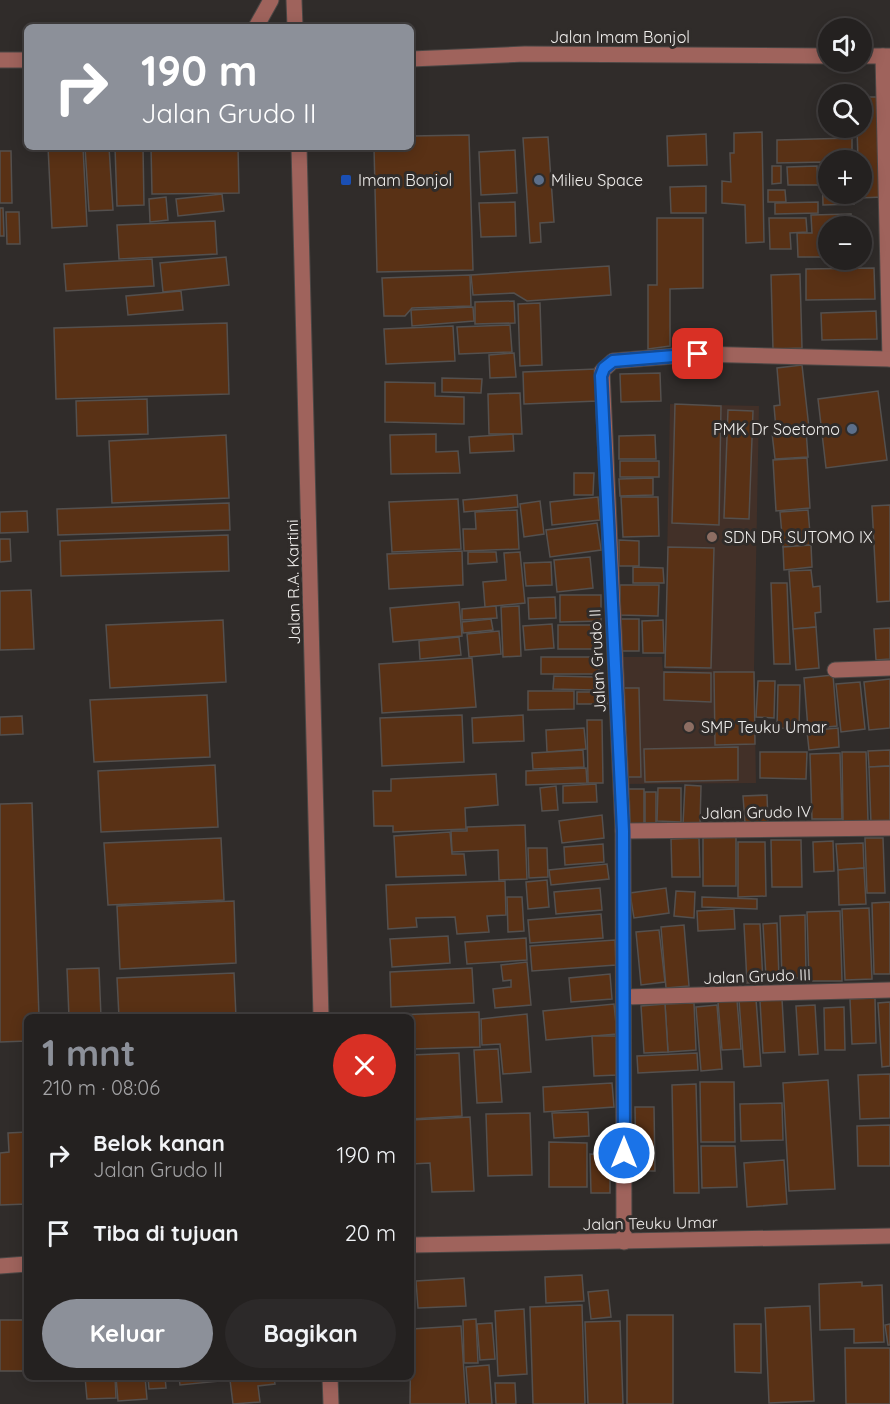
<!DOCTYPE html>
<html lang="id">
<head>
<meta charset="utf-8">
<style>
	:root { --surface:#242120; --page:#2c2929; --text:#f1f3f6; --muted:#a3a3a5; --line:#413e3e; --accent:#8c9099 }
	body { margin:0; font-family:Quicksand,sans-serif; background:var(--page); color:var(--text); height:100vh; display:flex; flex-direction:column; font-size:22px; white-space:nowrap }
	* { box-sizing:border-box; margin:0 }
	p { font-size:20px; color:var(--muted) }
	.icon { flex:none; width:33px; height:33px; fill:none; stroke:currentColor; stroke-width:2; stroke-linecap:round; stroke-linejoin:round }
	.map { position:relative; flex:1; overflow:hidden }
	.panel { position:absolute; left:24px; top:1014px; width:390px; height:366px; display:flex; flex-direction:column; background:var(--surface); border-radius:9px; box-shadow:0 3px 15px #0003,0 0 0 2px var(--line) }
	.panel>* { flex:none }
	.top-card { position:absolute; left:24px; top:24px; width:390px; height:126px; border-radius:9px; box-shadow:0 3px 15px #0003,0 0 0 2px var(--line); background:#8c9099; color:#fff; overflow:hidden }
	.buttons { position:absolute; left:818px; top:18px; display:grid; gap:12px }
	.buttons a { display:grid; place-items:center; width:54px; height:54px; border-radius:50%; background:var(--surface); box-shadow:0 3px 15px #0003,0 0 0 2px var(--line); font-size:30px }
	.pin { position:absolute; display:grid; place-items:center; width:51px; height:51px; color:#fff; margin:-26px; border-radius:12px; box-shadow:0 3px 9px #0006 }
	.me { position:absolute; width:66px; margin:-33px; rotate:0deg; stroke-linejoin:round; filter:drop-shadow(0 0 4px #0008) }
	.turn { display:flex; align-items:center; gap:21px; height:126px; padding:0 18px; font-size:27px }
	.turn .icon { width:78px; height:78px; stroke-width:2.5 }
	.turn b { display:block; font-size:42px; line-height:51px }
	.round { display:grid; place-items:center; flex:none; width:63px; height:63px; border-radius:32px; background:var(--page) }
	.headline { display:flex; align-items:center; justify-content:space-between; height:102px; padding:0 18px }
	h1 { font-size:36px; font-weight:800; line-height:45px; color:var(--accent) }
	.cta { display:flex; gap:12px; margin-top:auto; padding:12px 18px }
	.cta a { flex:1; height:69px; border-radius:36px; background:var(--accent); color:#fff; font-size:24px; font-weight:800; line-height:69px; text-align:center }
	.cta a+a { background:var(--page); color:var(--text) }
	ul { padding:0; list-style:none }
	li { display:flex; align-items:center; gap:18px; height:78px; padding:0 18px }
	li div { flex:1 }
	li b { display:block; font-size:22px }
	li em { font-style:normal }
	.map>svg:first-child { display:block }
	.education { fill:#423028 }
	.building { fill:#593115; stroke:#54504e; stroke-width:1.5 }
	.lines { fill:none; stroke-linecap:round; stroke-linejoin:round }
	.minor-casing { stroke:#4b4745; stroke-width:17 }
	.minor { stroke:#9f635c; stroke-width:15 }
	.route-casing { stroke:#114b97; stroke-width:15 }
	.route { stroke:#1a73e8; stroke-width:10 }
	.transit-dot { fill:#1a4fb4; stroke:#302c2a; stroke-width:2 }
	.service-dot { fill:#5c6f8a; stroke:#302c2a; stroke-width:2 }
	.education-dot { fill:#8d6e63; stroke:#302c2a; stroke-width:2 }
	.labels { text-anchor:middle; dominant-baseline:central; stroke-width:6; stroke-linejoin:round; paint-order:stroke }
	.street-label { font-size:16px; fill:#f0eeec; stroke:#302c2a }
	.poi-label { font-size:16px; fill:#f0eeec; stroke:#302c2a; text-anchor:start }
</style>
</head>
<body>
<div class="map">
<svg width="890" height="1404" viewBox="0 0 890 1404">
	<rect width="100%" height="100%" fill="#302c2a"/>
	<!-- education -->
	<polygon class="education" points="670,404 759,406 754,670 756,783 624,784 621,657 662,657 663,671 726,671 665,669"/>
	<!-- building -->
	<g class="building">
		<polygon points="861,97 879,97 882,197 859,198 858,194 861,194 861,160 858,160 857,128 861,128"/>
		<polygon points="762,132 764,242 746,243 745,205 722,203 722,181 731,182 730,153 734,153 734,133"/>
		<polygon points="706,134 707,165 668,166 667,136"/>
		<polygon points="469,135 473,270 377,272 374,147 411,147 411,136"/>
		<polygon points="548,137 554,222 540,223 541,242 530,243 523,138"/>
		<polygon points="852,138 852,160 828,160 828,194 853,194 854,204 823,205 822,162 777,163 777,140"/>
		<polygon points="48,147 83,147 87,226 52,228"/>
		<polygon points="85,147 109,147 113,210 89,211"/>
		<polygon points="115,147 143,147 144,205 117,206"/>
		<polygon points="151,147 238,147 239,193 152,194"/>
		<polygon points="515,150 517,193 481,195 479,152"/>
		<polygon points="0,151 11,151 12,203 0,203"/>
		<polygon points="772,166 781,166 781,183 772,184"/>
		<polygon points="817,166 818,185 788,185 787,167"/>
		<polygon points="706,186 706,213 671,213 670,187"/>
		<polygon points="768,190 785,190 786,202 768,202"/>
		<polygon points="222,194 224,211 178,216 176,199"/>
		<polygon points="166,197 168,220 150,222 149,199"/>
		<polygon points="515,202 516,236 481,237 479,203"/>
		<polygon points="818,202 818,213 775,214 775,203"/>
		<polygon points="0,208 3,208 4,236 0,236"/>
		<polygon points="6,212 19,212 20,244 7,244"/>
		<polygon points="851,214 851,226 828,226 828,257 798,257 797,233 812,233 811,215"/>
		<polygon points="657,218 703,218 703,288 670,289 670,346 648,349 648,285 657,285"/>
		<polygon points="769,218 806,218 807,232 790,233 791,249 770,249"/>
		<polygon points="215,221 217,254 119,259 117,225"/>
		<polygon points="226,257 229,285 163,292 160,263"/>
		<polygon points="152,259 154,286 66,291 64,264"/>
		<polygon points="609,266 611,295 527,301 514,293 473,295 471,275"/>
		<polygon points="874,268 875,299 806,300 806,269"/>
		<polygon points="800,274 802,348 773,349 771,275"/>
		<polygon points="470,275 471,306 412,308 405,316 384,316 382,278"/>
		<polygon points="181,291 183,310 128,315 126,296"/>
		<polygon points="514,301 515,323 475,324 475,302"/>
		<polygon points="540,303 542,365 520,366 518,304"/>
		<polygon points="473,307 474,321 412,326 411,310"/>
		<polygon points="876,311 877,339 822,340 821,313"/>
		<polygon points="227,323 229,394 56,399 54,328"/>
		<polygon points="510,325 512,352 459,354 457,327"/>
		<polygon points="453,326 455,361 386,364 384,329"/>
		<polygon points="514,353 516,377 490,378 489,355"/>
		<polygon points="802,365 809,428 776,429 774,406 780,405 777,368"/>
		<polygon points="596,369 598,401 524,404 523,372"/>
		<polygon points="660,373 661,401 621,402 620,374"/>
		<polygon points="442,378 482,379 481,393 442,392"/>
		<polygon points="385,382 435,383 435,396 464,397 464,424 385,422"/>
		<polygon points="878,391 887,460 826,468 818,399"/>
		<polygon points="520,393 522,434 489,434 488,394"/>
		<polygon points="147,399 148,434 77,436 76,401"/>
		<polygon points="675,404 721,406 719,525 672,523"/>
		<polygon points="728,410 753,411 749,519 724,518"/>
		<polygon points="806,430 808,457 775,459 772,433"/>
		<polygon points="436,434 436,452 458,451 460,473 391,474 390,435"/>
		<polygon points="513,434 514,451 470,453 469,437"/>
		<polygon points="226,435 229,498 112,503 109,441"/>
		<polygon points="655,435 656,459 619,459 619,436"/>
		<polygon points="807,458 810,508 776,511 773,460"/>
		<rect x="620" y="461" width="39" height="16"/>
		<polygon points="574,473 594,473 593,495 574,495"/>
		<polygon points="653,478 653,495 620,496 619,479"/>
		<polygon points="517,495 518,507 464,512 463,500"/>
		<polygon points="598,497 600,520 552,525 550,502"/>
		<polygon points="621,497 658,497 659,536 623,537"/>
		<polygon points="458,499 461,549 392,552 389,502"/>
		<polygon points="540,501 544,534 524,537 520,504"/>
		<polygon points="229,503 230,530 58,535 57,509"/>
		<polygon points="890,505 890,601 877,602 872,506"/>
		<polygon points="517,510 519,549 464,551 463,529 476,529 475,512"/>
		<polygon points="808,510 811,545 783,547 780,512"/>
		<polygon points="27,511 28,532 0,533 0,512"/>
		<polygon points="597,523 601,550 550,557 546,530"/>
		<polygon points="228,535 229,571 61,576 60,541"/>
		<polygon points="0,539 10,539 11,561 0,562"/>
		<polygon points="619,540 639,541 639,566 619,566"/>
		<polygon points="811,545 812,567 784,570 783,547"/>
		<polygon points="668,547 714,548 711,668 665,667"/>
		<polygon points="462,551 463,585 389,589 387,554"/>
		<polygon points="468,552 496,552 497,562 468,564"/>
		<polygon points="520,552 525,603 485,607 483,582 506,580 504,553"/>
		<polygon points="590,557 593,588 557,592 554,560"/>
		<polygon points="551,562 552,585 526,586 524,563"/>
		<polygon points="633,567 663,568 664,583 633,583"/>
		<polygon points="811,570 813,587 820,586 821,612 815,613 816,627 793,629 789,571"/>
		<polygon points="771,583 787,583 790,664 774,664"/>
		<polygon points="620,585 659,585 658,616 620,615"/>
		<polygon points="31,590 34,649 0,650 0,591"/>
		<polygon points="560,595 601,595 601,621 560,622"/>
		<polygon points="555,597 556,618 529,619 528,598"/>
		<polygon points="459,602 462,636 393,642 390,608"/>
		<polygon points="496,606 497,618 462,620 462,609"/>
		<polygon points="519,606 521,656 503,657 501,607"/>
		<polygon points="491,619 493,630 463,633 462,622"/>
		<rect x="620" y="619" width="19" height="32"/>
		<polygon points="223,620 226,682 110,688 106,625"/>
		<polygon points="663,620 664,653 643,653 642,621"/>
		<polygon points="552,624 554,648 525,650 523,626"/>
		<rect x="558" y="625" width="42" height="24"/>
		<polygon points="816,627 819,668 796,670 793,629"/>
		<polygon points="890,628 890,659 876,660 874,629"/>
		<polygon points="499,631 501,654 469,657 467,634"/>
		<polygon points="459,637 461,655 420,659 419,641"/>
		<rect x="541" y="657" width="58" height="17"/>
		<polygon points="472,658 476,707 382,713 379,664"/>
		<polygon points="664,672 711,673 711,702 664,700"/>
		<polygon points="714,672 754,672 755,744 715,745"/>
		<polygon points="833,675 837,726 808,729 804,678"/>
		<polygon points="554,676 594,677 594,690 553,689"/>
		<polygon points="890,679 890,728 869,730 864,682"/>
		<polygon points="758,681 775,681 774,718 756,717"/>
		<polygon points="860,682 865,729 841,732 836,684"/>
		<polygon points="778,685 800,685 799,729 777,728"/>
		<polygon points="623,688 639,688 641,777 625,777"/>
		<polygon points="528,691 574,691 574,709 528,710"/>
		<polygon points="577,692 606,692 607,704 577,704"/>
		<polygon points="207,695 210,757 94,762 90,700"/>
		<polygon points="462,715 464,762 382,766 380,718"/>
		<polygon points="523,715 524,741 473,743 472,718"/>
		<polygon points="22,716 23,734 0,735 0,717"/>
		<polygon points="587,720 602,720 603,783 588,783"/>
		<polygon points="584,728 586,749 547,752 546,730"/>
		<polygon points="838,728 839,747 809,750 807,731"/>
		<polygon points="738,747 738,780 645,782 644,749"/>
		<polygon points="583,750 584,767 533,769 532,753"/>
		<polygon points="890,750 890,766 869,767 868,751"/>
		<polygon points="760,752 807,752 806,779 760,778"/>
		<polygon points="842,752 866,752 868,821 843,821"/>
		<polygon points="840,753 842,819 812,819 810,754"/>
		<polygon points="215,765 218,827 101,832 98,771"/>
		<polygon points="890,766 890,824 871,824 869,767"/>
		<polygon points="586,768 587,783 526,785 526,771"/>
		<polygon points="496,774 498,805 465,808 466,829 393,832 393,826 374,826 373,791 391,791 391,779"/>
		<polygon points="596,784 597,802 563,803 563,786"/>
		<polygon points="685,785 701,786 700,825 683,824"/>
		<polygon points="556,786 558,810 542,811 540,788"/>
		<polygon points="658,788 681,788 681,822 657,821"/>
		<polygon points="625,789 644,789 644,825 625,824"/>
		<rect x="645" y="792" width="11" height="31"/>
		<polygon points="767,795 768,822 745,823 743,796"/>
		<polygon points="32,803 39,1017 27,1017 27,1041 0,1042 0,804"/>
		<polygon points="602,815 604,838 562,843 559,821"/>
		<polygon points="525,825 527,879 499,880 498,850 452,852 451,831 467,831 467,827"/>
		<polygon points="450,832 452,854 464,854 466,875 396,877 394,836"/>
		<polygon points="736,837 736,886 703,886 703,838"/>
		<polygon points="221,838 224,900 108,905 104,843"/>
		<polygon points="699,838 700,877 672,877 671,839"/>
		<polygon points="865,838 883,838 885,893 867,893"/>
		<polygon points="771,840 801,840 802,887 772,887"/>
		<polygon points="833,841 834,871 814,872 813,842"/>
		<polygon points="738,842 765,842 766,896 738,897"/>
		<polygon points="863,843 864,868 838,870 836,844"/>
		<polygon points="603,844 604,862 565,865 564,847"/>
		<polygon points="528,848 547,848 548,877 529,878"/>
		<polygon points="607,864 609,879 551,885 549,870"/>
		<polygon points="864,868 866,904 839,905 838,870"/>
		<polygon points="547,880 549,907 528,909 526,882"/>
		<polygon points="505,881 506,915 487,916 489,932 457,934 455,917 416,918 417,927 388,929 386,885"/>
		<polygon points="600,888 602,910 556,914 554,892"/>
		<polygon points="666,888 669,913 634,918 630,893"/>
		<polygon points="676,891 695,892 694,918 674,916"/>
		<polygon points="507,897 522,897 524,931 508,932"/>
		<polygon points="702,897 757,899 757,909 702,907"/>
		<polygon points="234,901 236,963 120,969 117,906"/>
		<polygon points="890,902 890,974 874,974 872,903"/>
		<polygon points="869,908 872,979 845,980 842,909"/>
		<polygon points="734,909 735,929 698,931 697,911"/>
		<polygon points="840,911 842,981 809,981 807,912"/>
		<polygon points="601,914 603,938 530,943 528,920"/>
		<polygon points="805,915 806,978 782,978 780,916"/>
		<polygon points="777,923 779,977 766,977 763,924"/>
		<polygon points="744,924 760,924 763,982 747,983"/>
		<polygon points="684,925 689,986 666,988 661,927"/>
		<polygon points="659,930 665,982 641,985 636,932"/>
		<polygon points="448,936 450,963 392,967 390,939"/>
		<polygon points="526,938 527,960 467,964 465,942"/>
		<polygon points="615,940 616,965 532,971 530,946"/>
		<polygon points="527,962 531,1005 495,1008 493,989 511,987 511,980 503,981 501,965"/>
		<polygon points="99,968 101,1017 69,1017 67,969"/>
		<polygon points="472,968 474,1003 391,1007 390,972"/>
		<polygon points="234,973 236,1017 119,1017 117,978"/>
		<polygon points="610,974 612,999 571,1002 569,978"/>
		<polygon points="875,998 876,1043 852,1044 850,999"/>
		<polygon points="756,999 761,1066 744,1067 739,1000"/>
		<polygon points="782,999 785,1052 763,1053 760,1001"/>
		<polygon points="737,1000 741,1049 722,1050 718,1002"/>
		<polygon points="890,1002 890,1066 882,1067 878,1003"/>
		<polygon points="694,1003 696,1050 668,1052 665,1004"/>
		<polygon points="614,1004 617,1034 546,1040 543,1011"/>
		<polygon points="665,1004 668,1052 644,1053 641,1006"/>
		<polygon points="717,1005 722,1069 701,1071 696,1007"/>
		<polygon points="815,1005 818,1054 799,1055 796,1006"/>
		<polygon points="844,1007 845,1050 825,1050 824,1008"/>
		<polygon points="479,1012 480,1047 411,1049 411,1017 393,1017 393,1015"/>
		<polygon points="527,1014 531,1072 503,1074 500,1044 482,1045 481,1019"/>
		<polygon points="592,1036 616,1036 617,1075 594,1076"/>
		<polygon points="498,1049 502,1102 477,1103 474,1050"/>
		<polygon points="459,1053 462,1116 411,1119 411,1055"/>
		<polygon points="697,1053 698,1070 638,1073 637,1056"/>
		<polygon points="890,1074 890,1118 860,1119 858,1075"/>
		<polygon points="828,1080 835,1189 789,1191 783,1083"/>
		<polygon points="700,1082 734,1082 735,1142 701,1142"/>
		<polygon points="612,1083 614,1107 544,1112 543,1087"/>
		<polygon points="696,1084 699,1193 674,1193 672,1085"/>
		<polygon points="782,1103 783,1140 741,1141 740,1104"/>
		<polygon points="635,1107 654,1107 655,1171 636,1171"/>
		<polygon points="588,1112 589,1136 554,1138 552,1113"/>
		<polygon points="530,1113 532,1175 488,1176 486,1114"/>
		<polygon points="470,1117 474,1191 432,1192 430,1163 411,1164 411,1120"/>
		<polygon points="890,1125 890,1166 858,1166 857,1126"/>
		<polygon points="27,1132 27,1204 0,1205 0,1153 9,1152 8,1133"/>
		<polygon points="549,1142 587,1143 587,1187 549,1187"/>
		<polygon points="701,1146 735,1146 737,1187 702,1188"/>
		<polygon points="590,1154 610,1155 610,1193 591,1193"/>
		<polygon points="784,1160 787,1204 747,1207 744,1163"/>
		<polygon points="582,1275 584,1301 546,1303 545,1277"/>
		<polygon points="464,1278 466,1306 418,1308 416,1281"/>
		<polygon points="862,1282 862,1286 882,1285 884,1342 854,1343 854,1329 820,1330 819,1284"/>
		<polygon points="608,1290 611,1317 591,1319 588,1292"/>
		<polygon points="582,1305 585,1404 533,1404 530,1307"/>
		<polygon points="810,1306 814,1401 769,1403 765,1308"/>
		<polygon points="524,1309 527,1374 498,1376 495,1311"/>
		<rect x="627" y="1315" width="46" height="89"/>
		<polygon points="476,1319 478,1363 464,1363 463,1320"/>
		<rect x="0" y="1320" width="23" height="51"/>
		<polygon points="620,1321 623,1404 588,1404 585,1322"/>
		<polygon points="492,1323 495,1359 480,1360 477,1324"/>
		<polygon points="734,1324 761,1324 761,1373 735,1372"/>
		<polygon points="890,1324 890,1345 888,1345 885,1325"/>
		<polygon points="461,1326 466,1404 410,1404 411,1329"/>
		<polygon points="845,1348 890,1348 890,1404 846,1404"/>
		<polygon points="489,1365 492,1404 469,1404 466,1367"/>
		<polygon points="85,1377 115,1377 116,1398 87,1399"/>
		<polygon points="116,1377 145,1377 147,1399 118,1401"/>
		<polygon points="148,1377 165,1377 166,1388 149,1389"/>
		<polygon points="179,1377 274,1377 275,1384 258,1386 260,1402 233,1404 230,1380 180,1385"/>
		<polygon points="495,1383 515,1383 516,1404 496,1404"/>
	</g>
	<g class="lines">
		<defs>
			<g id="minor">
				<polyline points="294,0 295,27"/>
				<polyline points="256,27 271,0"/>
				<polyline points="861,56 890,56"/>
				<polyline points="883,56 890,359"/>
				<polyline points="411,59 525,54 828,56"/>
				<polyline points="0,60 27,60"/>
				<polyline points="299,147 321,1017"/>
				<polyline points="835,670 890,668"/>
				<polyline points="623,831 890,828"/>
				<polyline points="624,997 890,990"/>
				<polyline points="624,1242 623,831 602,371 613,361 698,354 890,359"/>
				<polyline points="411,1245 890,1236"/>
				<polyline points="0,1266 27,1264"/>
				<polyline points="330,1377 331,1404"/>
			</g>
		</defs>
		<!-- minor casing -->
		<use href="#minor" class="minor-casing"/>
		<!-- minor -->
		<use href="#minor" class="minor"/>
	</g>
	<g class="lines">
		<defs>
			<polyline id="route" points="624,1153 623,831 601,376 604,368 613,361 698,354"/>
		</defs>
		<!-- route casing -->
		<use href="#route" class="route-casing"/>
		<!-- route -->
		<use href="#route" class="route"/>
	</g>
	<!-- markers -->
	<rect class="transit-dot" x="340" y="174" width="12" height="12" rx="3"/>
	<g class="service-dot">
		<circle cx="539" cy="180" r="6"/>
		<circle cx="852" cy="429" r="6"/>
	</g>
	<g class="education-dot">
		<circle cx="712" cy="537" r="6"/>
		<circle cx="689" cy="727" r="6"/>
	</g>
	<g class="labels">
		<!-- street labels -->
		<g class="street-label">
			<text x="620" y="37">Jalan Imam Bonjol</text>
			<text transform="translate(293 582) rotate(-91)">Jalan R.A. Kartini</text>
			<text transform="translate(597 661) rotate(-93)">Jalan Grudo II</text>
			<text transform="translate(756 812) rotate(-1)">Jalan Grudo IV</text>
			<text transform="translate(757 976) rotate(-2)">Jalan Grudo III</text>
			<text transform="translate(650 1223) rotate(-1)">Jalan Teuku Umar</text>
		</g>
		<!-- poi labels -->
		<g class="poi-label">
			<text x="358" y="180">Imam Bonjol</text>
			<text x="551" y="180">Milieu Space</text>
			<text x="840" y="429" text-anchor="end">PMK Dr Soetomo</text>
			<text x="724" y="537">SDN DR SUTOMO IX</text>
			<text x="701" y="727">SMP Teuku Umar</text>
		</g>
	</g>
</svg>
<div class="buttons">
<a><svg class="icon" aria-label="sound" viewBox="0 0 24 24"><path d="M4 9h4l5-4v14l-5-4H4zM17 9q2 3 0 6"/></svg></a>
<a><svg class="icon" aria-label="search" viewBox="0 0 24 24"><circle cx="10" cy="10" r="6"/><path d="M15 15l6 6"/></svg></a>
<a>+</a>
<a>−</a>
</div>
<div class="pin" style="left:698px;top:354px;background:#d93025"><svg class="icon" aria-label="arrive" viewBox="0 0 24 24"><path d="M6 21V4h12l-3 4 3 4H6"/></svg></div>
<svg class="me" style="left:624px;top:1153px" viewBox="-20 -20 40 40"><circle r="17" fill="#1a73e8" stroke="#fff" stroke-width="3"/><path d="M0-11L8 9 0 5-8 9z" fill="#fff"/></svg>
<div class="top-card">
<div class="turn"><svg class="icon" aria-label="right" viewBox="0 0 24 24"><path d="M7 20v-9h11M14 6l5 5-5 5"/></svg><div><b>190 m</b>Jalan Grudo II</div></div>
</div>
<section class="panel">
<div class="headline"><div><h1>1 mnt</h1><p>210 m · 08:06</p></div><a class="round" style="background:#d93025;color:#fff"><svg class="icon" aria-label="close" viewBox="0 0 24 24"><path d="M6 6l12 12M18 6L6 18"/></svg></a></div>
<ul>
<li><svg class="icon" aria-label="right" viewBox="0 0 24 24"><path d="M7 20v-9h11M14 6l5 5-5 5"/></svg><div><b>Belok kanan</b><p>Jalan Grudo II</p></div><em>190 m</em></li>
<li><svg class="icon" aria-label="arrive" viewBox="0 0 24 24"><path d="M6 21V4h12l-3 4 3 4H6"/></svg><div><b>Tiba di tujuan</b></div><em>20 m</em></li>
</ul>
<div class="cta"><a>Keluar</a><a>Bagikan</a></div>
</section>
</div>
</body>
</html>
